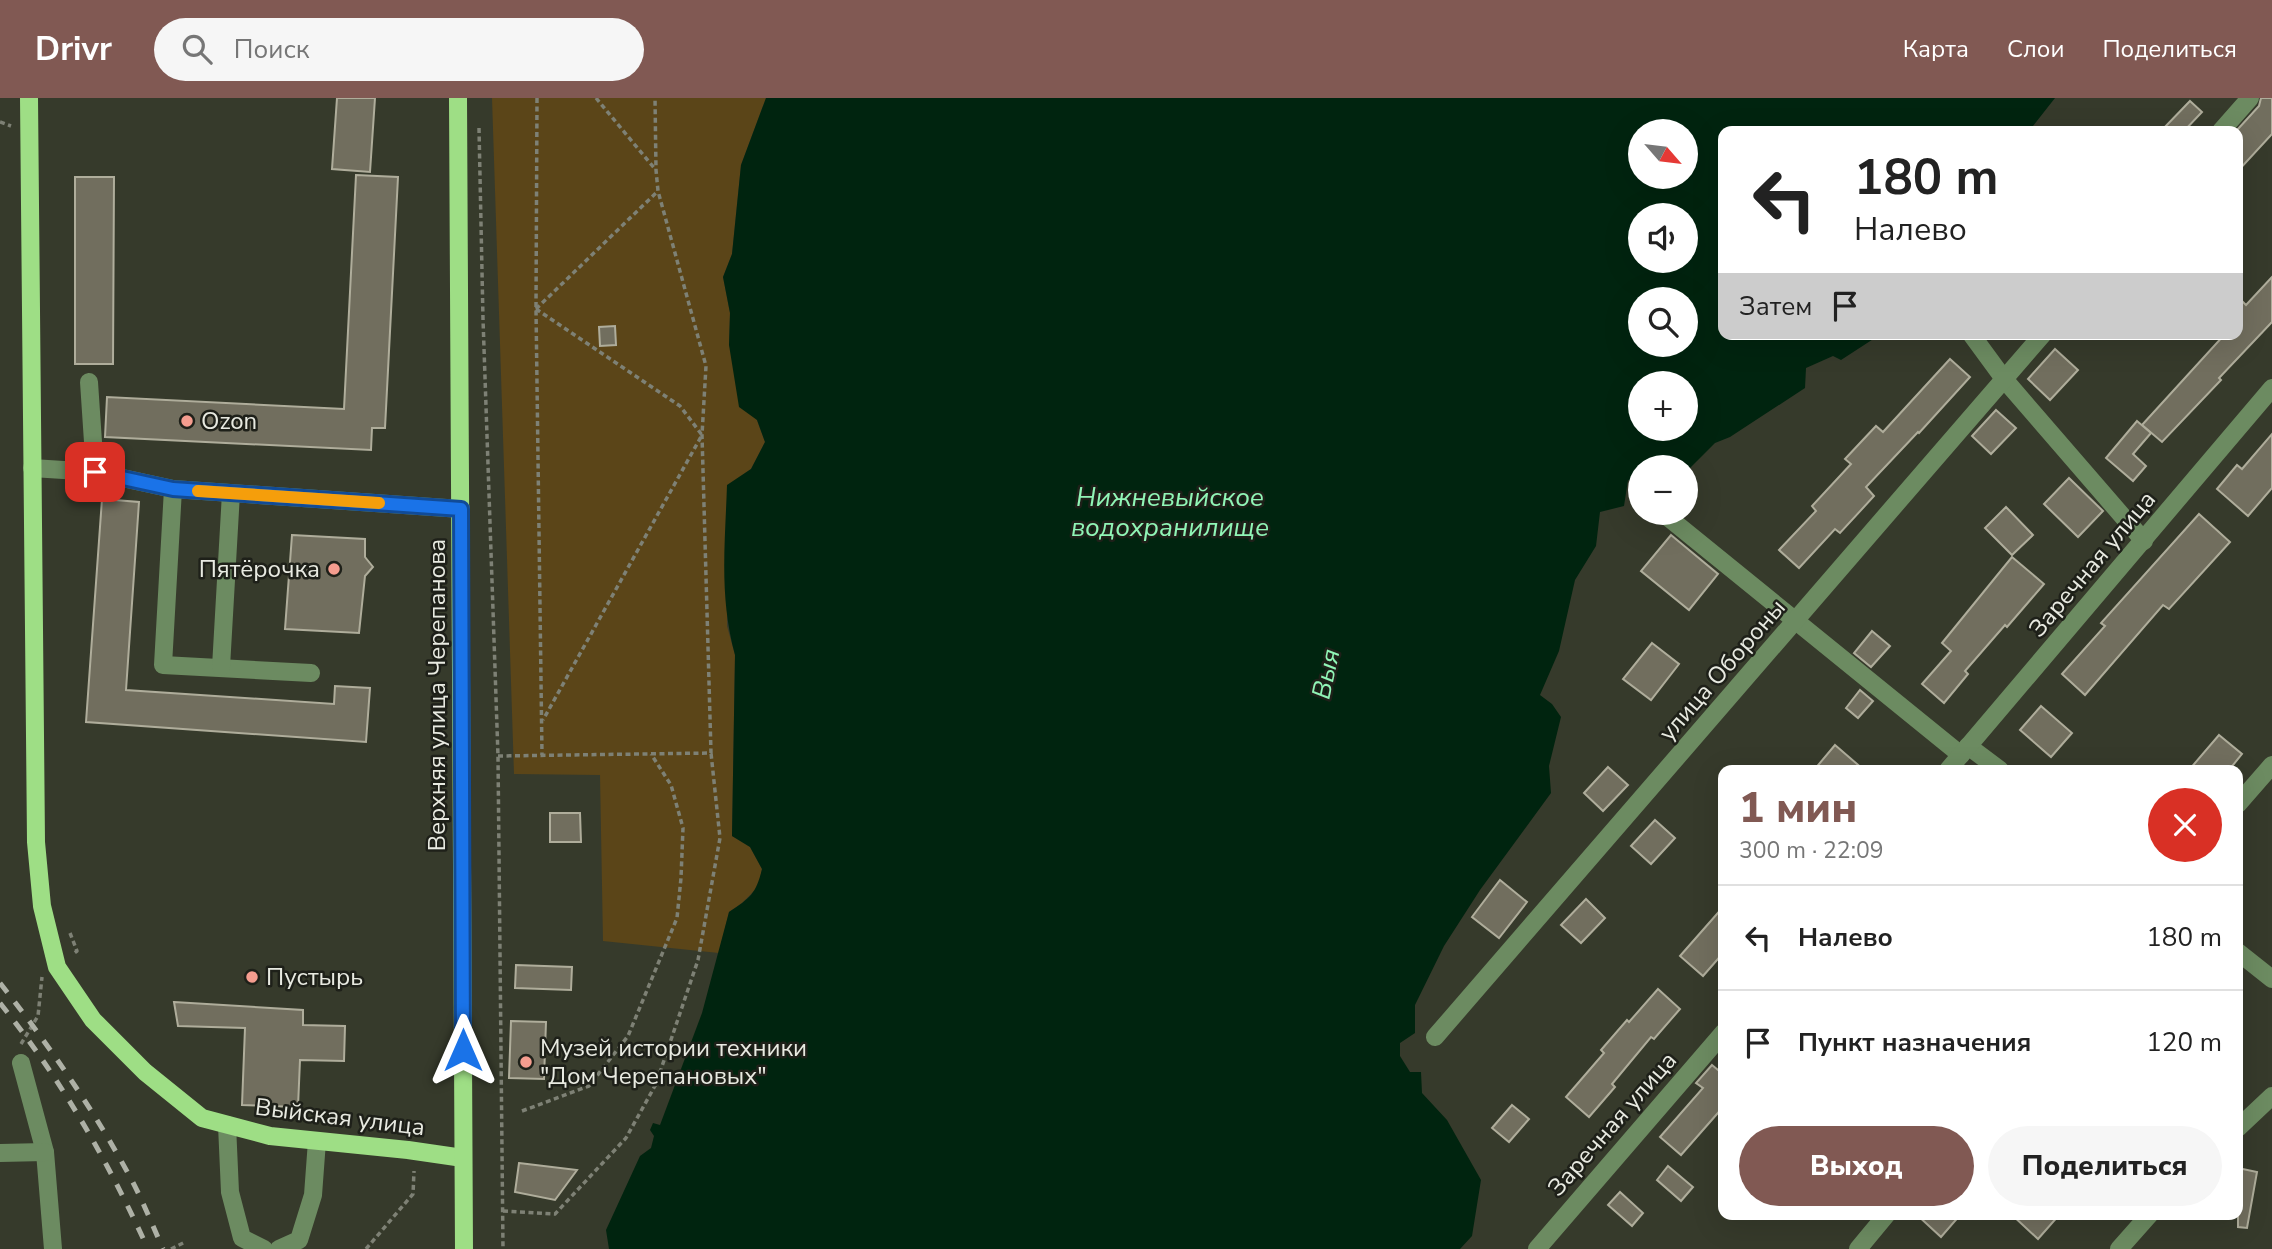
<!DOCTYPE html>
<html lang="ru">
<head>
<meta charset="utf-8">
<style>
	:root { --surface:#fff; --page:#f6f6f6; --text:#222; --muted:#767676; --line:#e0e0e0; --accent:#815953 }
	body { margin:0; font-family:"Nunito Sans",sans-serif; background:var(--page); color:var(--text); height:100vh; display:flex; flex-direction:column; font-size:26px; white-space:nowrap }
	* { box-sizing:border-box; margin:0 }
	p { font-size:23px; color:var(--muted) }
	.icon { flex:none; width:38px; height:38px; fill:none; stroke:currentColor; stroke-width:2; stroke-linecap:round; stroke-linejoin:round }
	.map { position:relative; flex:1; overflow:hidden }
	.side { position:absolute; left:1718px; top:667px; width:525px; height:455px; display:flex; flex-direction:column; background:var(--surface); border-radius:14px; box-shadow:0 7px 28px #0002 }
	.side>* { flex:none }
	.guide { position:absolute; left:1718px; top:28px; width:525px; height:214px; border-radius:14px; box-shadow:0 7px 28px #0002; background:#fff; color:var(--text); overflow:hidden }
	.needle { width:46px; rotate:118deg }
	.controls { position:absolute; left:1628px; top:21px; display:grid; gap:14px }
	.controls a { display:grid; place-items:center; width:70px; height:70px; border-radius:50%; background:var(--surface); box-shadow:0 7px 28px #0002; font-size:35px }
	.pin { position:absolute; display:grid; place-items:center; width:60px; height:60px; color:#fff; margin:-30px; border-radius:14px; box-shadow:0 4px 10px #0006 }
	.me { position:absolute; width:77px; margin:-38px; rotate:0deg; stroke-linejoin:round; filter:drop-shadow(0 0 5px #0008) }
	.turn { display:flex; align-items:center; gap:24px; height:147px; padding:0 21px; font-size:32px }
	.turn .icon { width:91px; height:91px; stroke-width:2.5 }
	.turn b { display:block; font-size:49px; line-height:60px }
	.then { display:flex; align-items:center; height:66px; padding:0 21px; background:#0003; gap:14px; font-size:26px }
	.round { display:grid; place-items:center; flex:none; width:74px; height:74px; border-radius:37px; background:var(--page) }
	.summary { display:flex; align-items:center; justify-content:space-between; height:119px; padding:0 21px }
	h1 { font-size:42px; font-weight:800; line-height:52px; color:var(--accent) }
	.button { display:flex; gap:14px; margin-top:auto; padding:14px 21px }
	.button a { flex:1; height:80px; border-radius:42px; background:var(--accent); color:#fff; font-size:28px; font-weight:800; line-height:80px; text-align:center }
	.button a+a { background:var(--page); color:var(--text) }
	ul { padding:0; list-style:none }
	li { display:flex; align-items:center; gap:21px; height:105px; padding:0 21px; border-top:2px solid var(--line) }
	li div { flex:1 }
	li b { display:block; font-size:26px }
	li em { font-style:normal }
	header { display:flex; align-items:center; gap:42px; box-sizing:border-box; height:98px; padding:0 35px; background:var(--accent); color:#fff }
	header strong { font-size:33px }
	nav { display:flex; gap:38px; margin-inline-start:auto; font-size:24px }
	.search { width:490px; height:63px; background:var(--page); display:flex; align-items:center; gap:18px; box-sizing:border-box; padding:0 24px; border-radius:38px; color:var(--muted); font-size:26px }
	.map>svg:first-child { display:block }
	.green { fill:#5b4518 }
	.water { fill:#00240f; fill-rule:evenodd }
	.building { fill:#716e5e; stroke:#afad9b; stroke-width:2 }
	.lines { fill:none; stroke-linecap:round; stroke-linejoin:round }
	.path { stroke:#7e8175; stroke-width:3.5; stroke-dasharray:5 3.5; stroke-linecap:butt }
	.minor { stroke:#6c8b61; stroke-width:18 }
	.major { stroke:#9ede85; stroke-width:18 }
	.rail { stroke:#aeb1a6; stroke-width:5; stroke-dasharray:12 12; stroke-linecap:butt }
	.route-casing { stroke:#114b97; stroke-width:18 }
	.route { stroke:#1a73e8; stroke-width:12 }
	.slow { stroke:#f59e0b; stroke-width:12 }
	.poi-dot { fill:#f59d8f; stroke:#1e2019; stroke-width:2.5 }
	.labels { text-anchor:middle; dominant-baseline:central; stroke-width:5; stroke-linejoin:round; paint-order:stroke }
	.poi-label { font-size:24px; fill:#e8eae1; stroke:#1e2019; text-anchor:start }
	.street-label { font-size:24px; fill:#e8eae1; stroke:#1e2019 }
	.water-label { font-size:26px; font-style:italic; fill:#90f5b6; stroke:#1e2019 }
</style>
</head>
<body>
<header>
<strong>Drivr</strong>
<div class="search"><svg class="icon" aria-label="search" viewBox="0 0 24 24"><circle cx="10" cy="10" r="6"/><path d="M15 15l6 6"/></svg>Поиск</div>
<nav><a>Карта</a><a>Слои</a><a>Поделиться</a></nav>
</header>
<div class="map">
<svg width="2272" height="1151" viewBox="0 0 2272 1151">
	<rect width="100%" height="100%" fill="#363a2b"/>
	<!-- green -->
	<polygon class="green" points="492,0 766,0 741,67 732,156 723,179 730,215 729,247 765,344 751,371 727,388 727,528 735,557 732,738 750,749 762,771 758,789 742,805 729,814 719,855 603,843 600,677 514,676"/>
	<!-- water -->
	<path class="water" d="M766,0H2055L2029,33H1724V236H1881L1841,262L1833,258L1806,270L1805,290L1730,339L1715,345L1685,375V369H1640V388L1628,382L1624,408L1600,414L1596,448L1575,482L1559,553L1540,597L1552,606L1561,619L1549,668L1551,695L1480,792L1444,848L1415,907V935L1400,945V958L1410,974H1421L1422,995L1447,1022L1481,1082L1472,1138L1460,1151H609L606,1132L640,1058L651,1050L654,1038L650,1032L653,1025L660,1027L702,915L729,814C750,800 756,796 762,771L750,749L732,738L735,557C719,498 725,448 727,387L751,371L765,344L757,322L739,309L729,247L730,215L723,179L732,156L741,67ZM1640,33H1685V79H1640ZM1640,117H1685V163H1640ZM1640,201H1685V247H1640ZM1640,285H1685V331H1640Z"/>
	<!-- building -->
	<g class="building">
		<polygon points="337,0 375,0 370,74 332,71"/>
		<polygon points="2261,0 2272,0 2272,36 2238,73 2238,31 2259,8"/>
		<polygon points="2190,3 2202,14 2184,33 2161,33"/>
		<polygon points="356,77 398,79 385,330 372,330 371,352 105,339 107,299 344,311"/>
		<polygon points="75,79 114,79 113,266 75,266"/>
		<polygon points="2272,179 2272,224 2219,280 2221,282 2162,344 2142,327 2225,236 2238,236 2238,199 2246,207"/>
		<polygon points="615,228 616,247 600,248 599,229"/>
		<polygon points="2055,251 2078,272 2050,302 2028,281"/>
		<polygon points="1950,261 1970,279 1919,335 1918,334 1866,389 1874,398 1840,435 1835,431 1799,470 1779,452 1816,413 1812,408 1851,366 1845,361 1876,328 1883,334"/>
		<polygon points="1996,312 2016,330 1991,356 1972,338"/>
		<polygon points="2137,323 2151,335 2133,356 2146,368 2133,383 2106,360"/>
		<polygon points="2272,336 2272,390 2248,418 2217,391 2237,367 2242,371"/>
		<polygon points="2069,380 2103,413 2078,439 2044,406"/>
		<polygon points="102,401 139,404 126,592 334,606 335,588 370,590 366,644 86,624"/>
		<polygon points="2006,409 2033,437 2012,457 1985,430"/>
		<polygon points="2199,416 2230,444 2169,511 2163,507 2085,597 2062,576 2105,528 2101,525"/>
		<polygon points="292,437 365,441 365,459 373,469 365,478 359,535 285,531"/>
		<polygon points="1671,437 1718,476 1689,512 1641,473"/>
		<polygon points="2012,459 2044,486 2007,529 2005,527 1965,573 1968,576 1944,605 1922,586 1951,553 1942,545"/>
		<polygon points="1872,533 1890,548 1871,569 1854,555"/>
		<polygon points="1652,545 1679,566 1651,602 1623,581"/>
		<polygon points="1860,592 1873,603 1858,620 1846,610"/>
		<polygon points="2041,608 2072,635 2051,659 2020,632"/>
		<polygon points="2219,637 2242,656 2229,672 2189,672"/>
		<polygon points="1835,647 1864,672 1814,672"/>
		<polygon points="1608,669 1628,687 1603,713 1584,695"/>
		<polygon points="550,715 580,715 581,744 550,744"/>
		<polygon points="1655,722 1675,740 1651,766 1631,748"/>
		<polygon points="1500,782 1527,804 1499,840 1472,819"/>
		<polygon points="1586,801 1605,820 1581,845 1561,827"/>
		<polygon points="1724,808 1724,854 1703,878 1680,858"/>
		<polygon points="516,867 572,869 571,892 515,890"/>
		<polygon points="1658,891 1680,911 1654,941 1651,939 1612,986 1615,989 1589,1019 1566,999 1604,955 1601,952 1627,922 1629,924"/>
		<polygon points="174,904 303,912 303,927 345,928 344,963 300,962 298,1009 242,1007 245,930 178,928"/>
		<polygon points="511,923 546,924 544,981 509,980"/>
		<polygon points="1712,967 1724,977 1724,1008 1681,1057 1660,1039 1703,990 1696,985"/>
		<polygon points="1512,1007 1529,1021 1509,1044 1492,1030"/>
		<polygon points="519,1065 577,1072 555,1102 515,1094"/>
		<polygon points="1668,1068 1693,1089 1681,1103 1657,1082"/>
		<polygon points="2238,1070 2257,1074 2247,1130 2238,1129"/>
		<polygon points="1620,1094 1643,1115 1632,1128 1608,1107"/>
		<polygon points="1916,1116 1961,1116 1941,1139"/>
		<polygon points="2011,1116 2060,1116 2038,1141"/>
	</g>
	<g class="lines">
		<!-- path -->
		<g class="path">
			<polyline points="537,0 536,211 542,657"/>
			<polyline points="596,0 655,71"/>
			<polyline points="0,24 11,28"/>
			<polyline points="479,30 483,221 498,658 503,1151"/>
			<polyline points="536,211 680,308 702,337 543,622"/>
			<polyline points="536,211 658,93"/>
			<polyline points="498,658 711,655 702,337 706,268 658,93 656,72 655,0"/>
			<polyline points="70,835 77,853 73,856"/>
			<polyline points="21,946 38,918 42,879"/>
			<polyline points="522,1013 589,988 628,938 677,820 681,780 683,730 671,687 651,656"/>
			<polyline points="503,1113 555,1116 626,1040 656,986 698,862 720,740 711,655"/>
			<polyline points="171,1151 185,1144"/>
			<polyline points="366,1151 413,1096 414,1073"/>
		</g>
		<!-- minor -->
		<g class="minor">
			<polyline points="2221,33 2250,0"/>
			<polyline points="1971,236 2004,281 2144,443"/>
			<polyline points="89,284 95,374"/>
			<polyline points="32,370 95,374 173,391 461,411"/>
			<polyline points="173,391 163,567 311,575"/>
			<polyline points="1664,416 1961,657"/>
			<polyline points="221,569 231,395"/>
			<polyline points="1968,648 2000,672"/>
			<polyline points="1948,672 2272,290"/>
			<polyline points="2238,706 2272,667"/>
			<polyline points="2238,854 2272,881"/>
			<polyline points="1435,939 2043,236"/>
			<polyline points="21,965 45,1054 53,1151"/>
			<polyline points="227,1027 230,1094 242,1140 264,1151"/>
			<polyline points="2238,1030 2272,998"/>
			<polyline points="0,1055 45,1054"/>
			<polyline points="279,1151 299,1142 313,1097 317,1043"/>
			<polyline points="1537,1151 1724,934"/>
			<polyline points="1858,1151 1887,1116"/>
			<polyline points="2119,1151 2150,1116"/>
		</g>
		<!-- major -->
		<g class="major">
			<polyline points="29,0 36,744 42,808 57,869 93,922 145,974 202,1020 270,1038 408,1052 463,1060"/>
			<polyline points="458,0 464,1151"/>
		</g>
		<!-- rail -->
		<g class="rail">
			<path d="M0,885C48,946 92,1009 129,1077C142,1101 152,1126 163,1151"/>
			<path d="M0,905C61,981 108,1063 148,1151"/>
		</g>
	</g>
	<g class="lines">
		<defs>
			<polyline id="route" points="95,374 173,391 461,411 463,952"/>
		</defs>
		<!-- route casing -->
		<use href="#route" class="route-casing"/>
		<!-- route -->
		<use href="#route" class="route"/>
		<!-- slow -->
		<polyline class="slow" points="198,393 379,405"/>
	</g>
	<!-- markers -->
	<g class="poi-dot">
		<circle cx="187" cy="323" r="7"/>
		<circle cx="334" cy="471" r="7"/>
		<circle cx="252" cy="879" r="7"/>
		<circle cx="526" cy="964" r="7"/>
	</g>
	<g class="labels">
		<!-- poi labels -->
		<g class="poi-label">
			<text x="201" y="323">Ozon</text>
			<text x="320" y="471" text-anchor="end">Пятёрочка</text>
			<text x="266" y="879">Пустырь</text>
			<text x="540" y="950">Музей истории техники<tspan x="540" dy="28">"Дом Черепановых"</tspan></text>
		</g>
		<!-- street labels -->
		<g class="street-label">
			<text transform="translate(2092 466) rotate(-50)">Заречная улица</text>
			<text transform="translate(1722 572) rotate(-49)">улица Обороны</text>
			<text transform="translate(437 597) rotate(-90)">Верхняя улица Черепанова</text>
			<text transform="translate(340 1019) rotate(7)">Выйская улица</text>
			<text transform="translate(1612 1026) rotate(-49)">Заречная улица</text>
		</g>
		<!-- water labels -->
		<g class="water-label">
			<text x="1170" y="399">Нижневыйское<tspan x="1170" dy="30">водохранилище</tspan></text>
			<text transform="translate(1326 576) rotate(-78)">Выя</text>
		</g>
	</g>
</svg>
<div class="controls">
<a><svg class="needle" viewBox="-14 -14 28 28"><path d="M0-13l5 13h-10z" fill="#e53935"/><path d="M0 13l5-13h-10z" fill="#767676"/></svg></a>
<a><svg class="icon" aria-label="sound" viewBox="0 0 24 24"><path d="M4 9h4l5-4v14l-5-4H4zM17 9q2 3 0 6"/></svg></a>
<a><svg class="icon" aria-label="search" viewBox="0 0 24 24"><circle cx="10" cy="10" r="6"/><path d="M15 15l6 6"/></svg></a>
<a>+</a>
<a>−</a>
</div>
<div class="pin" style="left:95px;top:374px;background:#d93025"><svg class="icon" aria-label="arrive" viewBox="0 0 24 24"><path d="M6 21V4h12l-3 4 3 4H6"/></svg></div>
<svg class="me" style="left:463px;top:952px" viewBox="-20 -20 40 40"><path d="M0-17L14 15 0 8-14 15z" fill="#1a73e8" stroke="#fff" stroke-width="4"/></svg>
<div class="guide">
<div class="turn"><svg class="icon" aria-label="left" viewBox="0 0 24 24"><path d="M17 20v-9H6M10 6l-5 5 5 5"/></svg><div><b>180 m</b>Налево</div></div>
<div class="then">Затем<svg class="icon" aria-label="arrive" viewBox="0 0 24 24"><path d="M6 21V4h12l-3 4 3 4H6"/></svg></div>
</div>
<section class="side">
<div class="summary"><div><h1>1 мин</h1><p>300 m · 22:09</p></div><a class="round" style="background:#d93025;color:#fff"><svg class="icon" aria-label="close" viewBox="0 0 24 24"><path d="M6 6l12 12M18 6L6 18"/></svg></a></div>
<ul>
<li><svg class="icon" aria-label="left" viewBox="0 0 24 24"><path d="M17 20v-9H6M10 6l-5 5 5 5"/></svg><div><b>Налево</b></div><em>180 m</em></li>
<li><svg class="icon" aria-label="arrive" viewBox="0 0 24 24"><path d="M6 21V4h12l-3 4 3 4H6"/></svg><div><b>Пункт назначения</b></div><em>120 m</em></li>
</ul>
<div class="button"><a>Выход</a><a>Поделиться</a></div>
</section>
</div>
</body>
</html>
